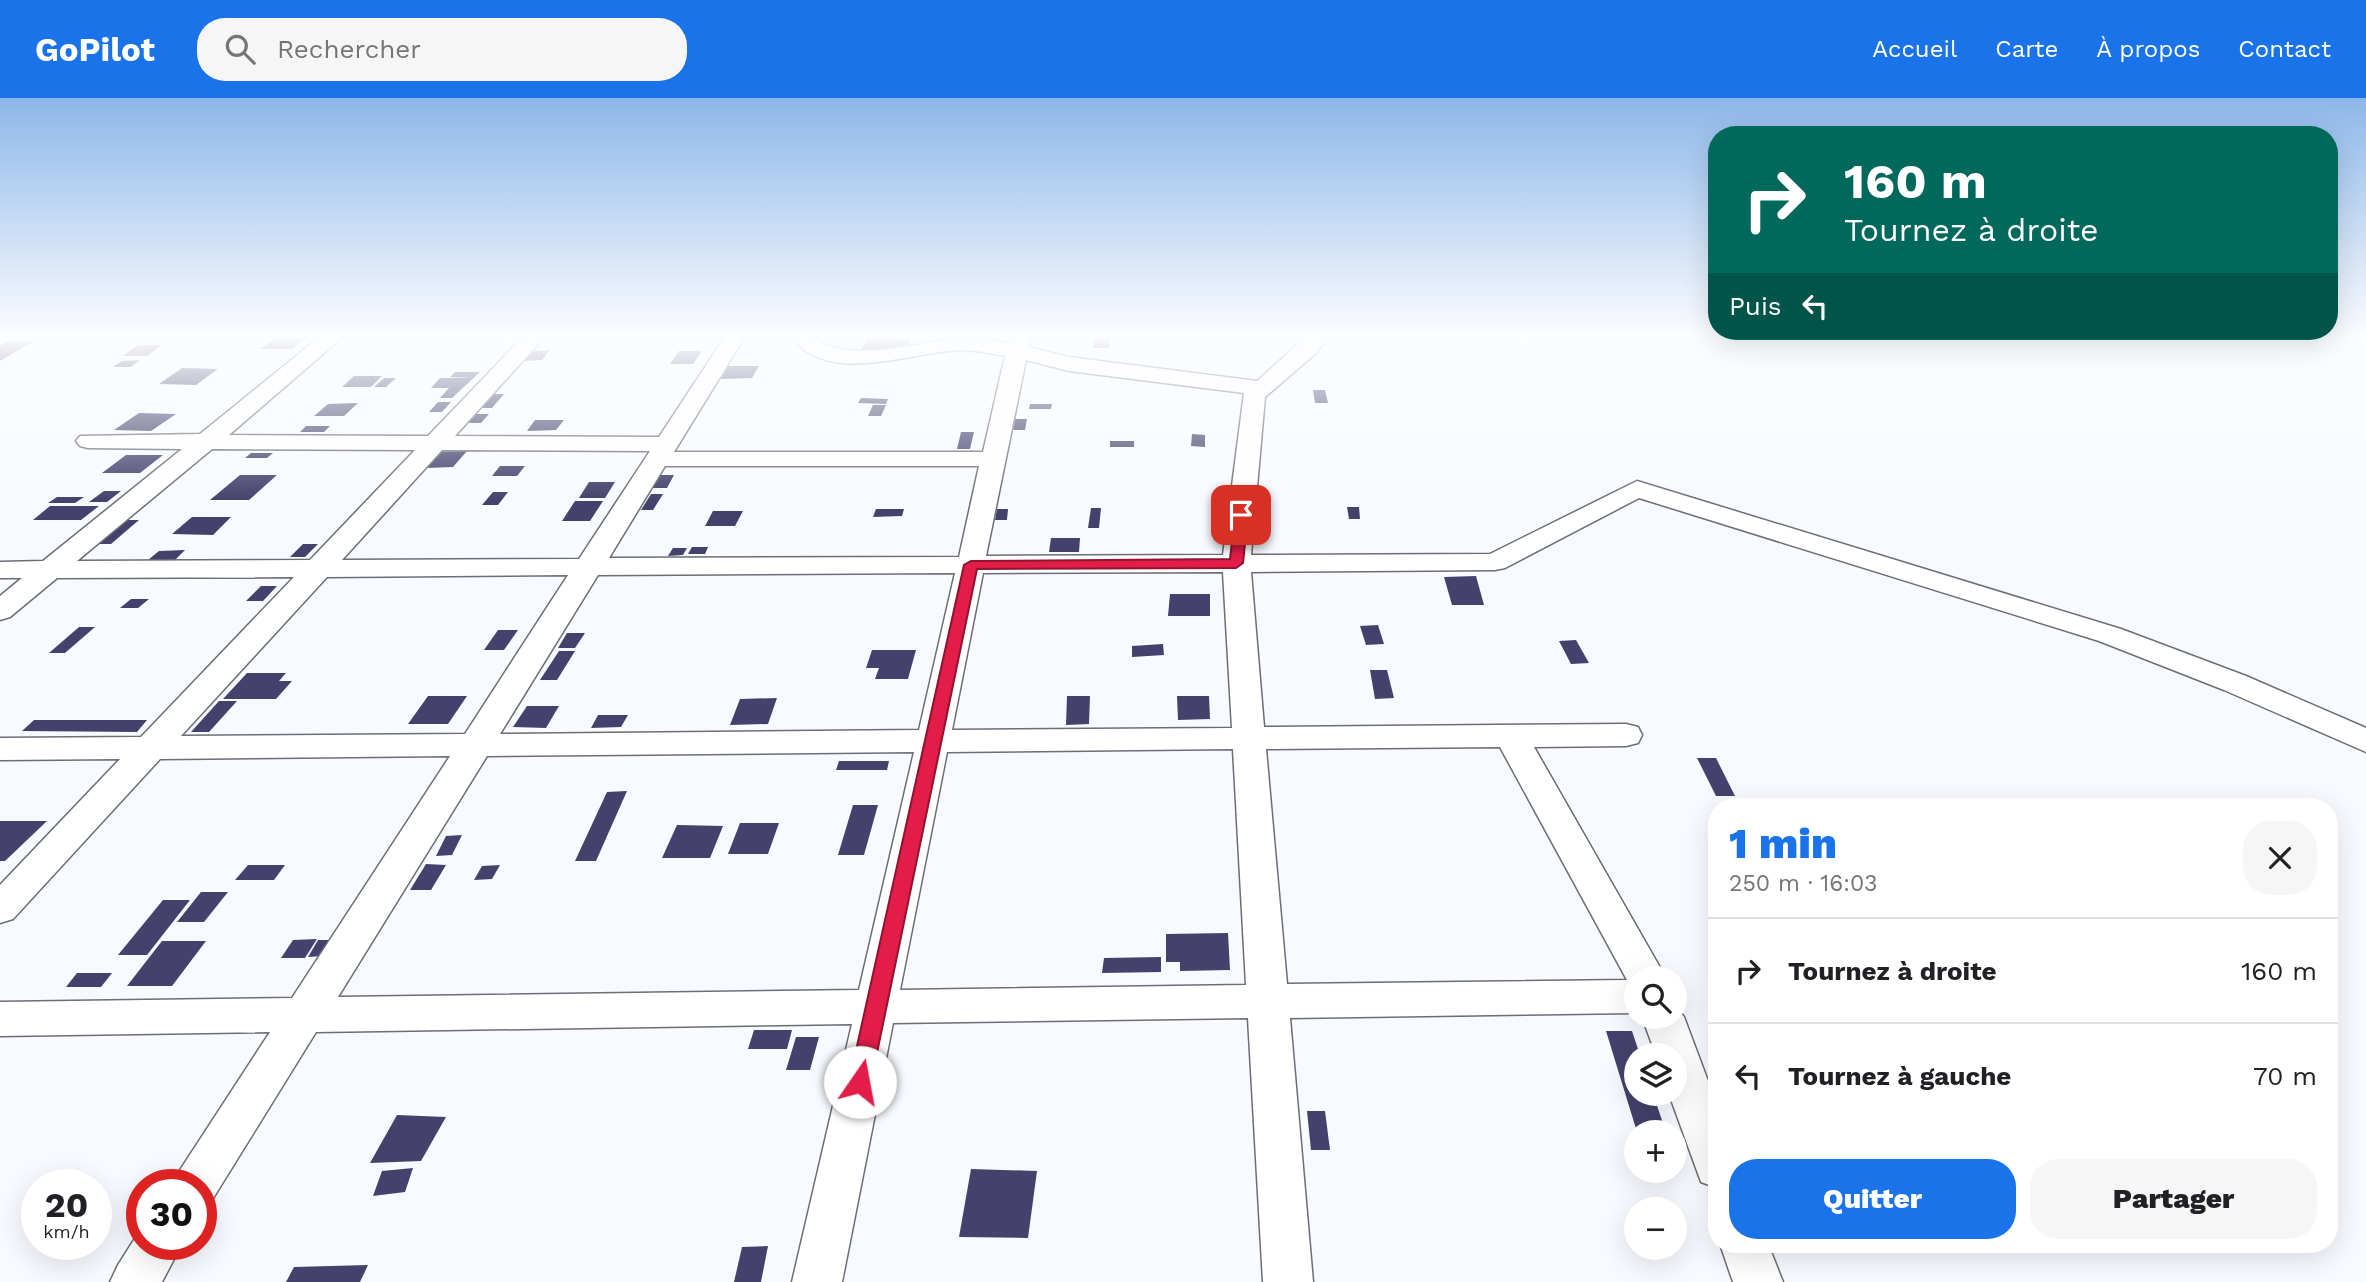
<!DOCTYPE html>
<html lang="fr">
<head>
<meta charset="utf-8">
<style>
	:root { --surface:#fff; --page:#f6f6f6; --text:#202124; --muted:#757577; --line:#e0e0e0; --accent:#1a73e8 }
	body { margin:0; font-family:"Work Sans",sans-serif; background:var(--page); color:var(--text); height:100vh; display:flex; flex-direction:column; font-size:26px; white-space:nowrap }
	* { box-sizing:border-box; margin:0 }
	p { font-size:23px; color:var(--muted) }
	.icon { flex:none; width:38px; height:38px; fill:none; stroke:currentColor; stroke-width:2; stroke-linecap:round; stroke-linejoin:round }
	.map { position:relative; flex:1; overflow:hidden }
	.sheet { position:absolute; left:1708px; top:700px; width:630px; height:455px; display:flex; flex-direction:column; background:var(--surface); border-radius:28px; box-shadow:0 7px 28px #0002 }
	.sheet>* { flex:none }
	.banner { position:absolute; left:1708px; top:28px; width:630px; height:214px; border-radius:28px; box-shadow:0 7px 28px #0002; background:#00695c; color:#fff; overflow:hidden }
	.tools { position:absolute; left:1624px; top:868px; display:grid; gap:14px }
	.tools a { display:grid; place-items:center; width:63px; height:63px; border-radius:50%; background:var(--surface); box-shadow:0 7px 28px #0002; font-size:35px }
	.speed { position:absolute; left:21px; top:1071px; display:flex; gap:14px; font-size:35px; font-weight:700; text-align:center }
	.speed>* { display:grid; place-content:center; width:91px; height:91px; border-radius:50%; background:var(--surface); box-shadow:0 7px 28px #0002; line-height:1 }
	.speed small { font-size:18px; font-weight:400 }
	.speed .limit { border:10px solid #d22; background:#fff; color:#111 }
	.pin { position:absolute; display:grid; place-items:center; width:60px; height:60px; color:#fff; margin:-30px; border-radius:14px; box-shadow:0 4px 10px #0006 }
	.me { position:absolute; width:77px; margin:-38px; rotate:12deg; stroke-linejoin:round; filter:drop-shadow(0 0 5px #0008) }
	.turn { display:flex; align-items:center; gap:24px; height:147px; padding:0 21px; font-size:32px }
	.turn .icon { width:91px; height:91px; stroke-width:2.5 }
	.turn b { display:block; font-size:49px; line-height:60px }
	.then { display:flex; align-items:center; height:66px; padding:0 21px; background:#0003; gap:14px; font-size:26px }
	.round { display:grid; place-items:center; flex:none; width:74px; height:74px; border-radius:28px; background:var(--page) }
	.summary { display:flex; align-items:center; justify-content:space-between; height:119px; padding:0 21px }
	h1 { font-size:42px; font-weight:800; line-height:52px; color:var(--accent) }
	.primary-button { display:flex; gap:14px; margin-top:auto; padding:14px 21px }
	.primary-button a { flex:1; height:80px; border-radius:28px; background:var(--accent); color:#fff; font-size:28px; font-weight:800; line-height:80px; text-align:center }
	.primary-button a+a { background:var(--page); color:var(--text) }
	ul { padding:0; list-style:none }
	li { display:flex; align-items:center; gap:21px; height:105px; padding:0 21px; border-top:2px solid var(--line) }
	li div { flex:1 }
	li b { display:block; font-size:26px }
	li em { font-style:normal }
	header { display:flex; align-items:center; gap:42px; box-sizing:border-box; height:98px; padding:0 35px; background:var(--accent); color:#fff }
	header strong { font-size:33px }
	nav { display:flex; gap:38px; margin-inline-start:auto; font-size:24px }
	.search { width:490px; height:63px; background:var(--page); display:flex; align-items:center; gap:18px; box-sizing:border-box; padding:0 24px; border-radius:28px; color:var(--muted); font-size:26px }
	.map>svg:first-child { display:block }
	.building { fill:#44416c }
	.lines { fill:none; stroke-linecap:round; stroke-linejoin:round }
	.street-casing { stroke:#6c6e76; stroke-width:3 }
	.street { fill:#fff; fill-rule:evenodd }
	.route { fill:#e11d48; stroke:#92132f; stroke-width:2 }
</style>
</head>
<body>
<header>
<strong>GoPilot</strong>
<div class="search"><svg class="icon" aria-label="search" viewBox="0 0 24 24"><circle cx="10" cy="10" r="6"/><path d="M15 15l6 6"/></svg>Rechercher</div>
<nav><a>Accueil</a><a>Carte</a><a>À propos</a><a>Contact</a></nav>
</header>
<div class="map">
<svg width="2366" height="1184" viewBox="0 0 2366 1184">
	<rect width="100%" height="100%" fill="#f8faff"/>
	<!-- building -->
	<g class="building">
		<polygon points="1095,237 1110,237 1109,250 1093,250"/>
		<polygon points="276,240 306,240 292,251 260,251"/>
		<polygon points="867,241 911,242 906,252 861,252"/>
		<polygon points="8,243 34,243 0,263 0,248"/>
		<polygon points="138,247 162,247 147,258 123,258"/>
		<polygon points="550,252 542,262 523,263 531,253"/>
		<polygon points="679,253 702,253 693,266 670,266"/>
		<polygon points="140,262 131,269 113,269 122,263"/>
		<polygon points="728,268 759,268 752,280 721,281"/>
		<polygon points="182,270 218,271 196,287 159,286"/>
		<polygon points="455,274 480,274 452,300 440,300 449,290 459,290 431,290 440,280 472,280 450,279"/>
		<polygon points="354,278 382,278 371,289 342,289"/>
		<polygon points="384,280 396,280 386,289 374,289"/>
		<polygon points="1313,292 1325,292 1328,305 1315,305"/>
		<polygon points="494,296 504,296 492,310 482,310"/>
		<polygon points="861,300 888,301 886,306 858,305"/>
		<polygon points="438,304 451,304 442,314 429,314"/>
		<polygon points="358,305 344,318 314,318 328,306"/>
		<polygon points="1030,306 1052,306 1051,311 1029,311"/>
		<polygon points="873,307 886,307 881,318 868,318"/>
		<polygon points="139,315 176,316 151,333 114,332"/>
		<polygon points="476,316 489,316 481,325 468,325"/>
		<polygon points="1015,321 1027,321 1025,332 1013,332"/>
		<polygon points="535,322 564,322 556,332 527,333"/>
		<polygon points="306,328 330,328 324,334 300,334"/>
		<polygon points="961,334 974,334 970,351 957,351"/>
		<polygon points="1192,336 1205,337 1205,349 1191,348"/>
		<rect x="1110" y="343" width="24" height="6"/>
		<polygon points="467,353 453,369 426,370 440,354"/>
		<polygon points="251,355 273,355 267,360 245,360"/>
		<polygon points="126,357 163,357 140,375 102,375"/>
		<polygon points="500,368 525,368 517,378 492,378"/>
		<polygon points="240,377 277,377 249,402 210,402"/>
		<polygon points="659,377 674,377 667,390 651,390"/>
		<polygon points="589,384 615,384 605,400 579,400"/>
		<polygon points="104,393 121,393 107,404 89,404"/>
		<polygon points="493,394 508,394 498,407 482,407"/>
		<polygon points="651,396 663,396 653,412 641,412"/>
		<polygon points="57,399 84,399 75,405 48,405"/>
		<polygon points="575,403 603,403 590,423 562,423"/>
		<polygon points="50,408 99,408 81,422 33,422"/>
		<polygon points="1347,409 1359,409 1360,421 1349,421"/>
		<polygon points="1091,410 1101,410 1099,430 1088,430"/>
		<polygon points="876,411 904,411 902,418 873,419"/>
		<polygon points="997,411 1008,411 1007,422 995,422"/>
		<polygon points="713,413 743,413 735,428 705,428"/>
		<polygon points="192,419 231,419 213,437 172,436"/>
		<polygon points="126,422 139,422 111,446 98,446"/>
		<polygon points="1051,440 1080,440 1079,454 1049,454"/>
		<polygon points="303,446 318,446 305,459 290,459"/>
		<polygon points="692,449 708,449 705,456 688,456"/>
		<polygon points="673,450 687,450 683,457 668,458"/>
		<polygon points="185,452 175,462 148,462 159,453"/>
		<polygon points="1476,478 1484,507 1452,507 1444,479"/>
		<polygon points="261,488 277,488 263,503 246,503"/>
		<polygon points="1170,496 1210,496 1210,518 1168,518"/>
		<polygon points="131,501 149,501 138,510 120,510"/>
		<polygon points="1378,527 1384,546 1366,547 1360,528"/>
		<polygon points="79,529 95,529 65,555 49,555"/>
		<polygon points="498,532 518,532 504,552 484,552"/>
		<polygon points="567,535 585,535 575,550 558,550"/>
		<polygon points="1576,542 1589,565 1571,566 1559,543"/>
		<polygon points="1163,546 1164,557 1132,559 1132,548"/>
		<polygon points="872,552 916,552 908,581 875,581 879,570 866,570"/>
		<polygon points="559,553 575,553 557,582 540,582"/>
		<polygon points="1370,572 1387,572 1394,600 1375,601"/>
		<polygon points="247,575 286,575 279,583 292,583 276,601 223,601"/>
		<polygon points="428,598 467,598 448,626 408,626"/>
		<polygon points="1067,598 1090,598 1089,626 1066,627"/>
		<polygon points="1177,598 1209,598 1210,621 1178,622"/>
		<polygon points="777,600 768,626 730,627 740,601"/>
		<polygon points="219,603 237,603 209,634 191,634"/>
		<polygon points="527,608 559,608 546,630 513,629"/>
		<polygon points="598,617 628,617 621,629 591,630"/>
		<polygon points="34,622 147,622 137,634 22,633"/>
		<polygon points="1697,660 1716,660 1735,698 1716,698"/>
		<polygon points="839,663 889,663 887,672 836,672"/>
		<polygon points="627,693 596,763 575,763 607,694"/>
		<polygon points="853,707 878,707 864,757 838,757"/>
		<polygon points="0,723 47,723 5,763 0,763"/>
		<polygon points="740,725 779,725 768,756 728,756"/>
		<polygon points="677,727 723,728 710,760 662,760"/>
		<polygon points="462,737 452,757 436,758 446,738"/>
		<polygon points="426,766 446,767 431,792 410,792"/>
		<polygon points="248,767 285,767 274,782 235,782"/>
		<polygon points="500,767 492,781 474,782 482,768"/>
		<polygon points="201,794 228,794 204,824 177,824"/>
		<polygon points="163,802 190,802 147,857 118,857"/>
		<polygon points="1228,835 1230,872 1180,873 1180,864 1166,864 1166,836"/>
		<polygon points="317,841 305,860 281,860 293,842"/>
		<polygon points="318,842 333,842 323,858 308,859"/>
		<polygon points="162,843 206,843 172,888 127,888"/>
		<polygon points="1161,859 1161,874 1102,875 1104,860"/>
		<polygon points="77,875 112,875 101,889 66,889"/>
		<polygon points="754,932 792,932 787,951 748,951"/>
		<polygon points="1606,933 1632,933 1640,957 1636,957 1636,996 1653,996 1666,1034 1637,1034"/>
		<polygon points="796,939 819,939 810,972 786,972"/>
		<polygon points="1307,1013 1325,1013 1330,1052 1311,1052"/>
		<polygon points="397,1017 446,1019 421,1063 370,1065"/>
		<polygon points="413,1070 405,1094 373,1098 382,1073"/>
		<polygon points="971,1071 1037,1073 1028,1140 959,1139"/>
		<polygon points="768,1148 761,1184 734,1184 742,1149"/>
		<polygon points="368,1167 360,1184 286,1184 294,1169"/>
	</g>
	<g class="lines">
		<defs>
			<g id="street">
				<path d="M322,237H345L229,337L428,338L525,237H546L455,338L659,339L726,237H746L674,354H983L1005,258C991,256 976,252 962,252C911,253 826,290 790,237H811C841,268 920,244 959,240C974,239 992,243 1008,245L1010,237H1030L1028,249L1069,259L1257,283L1308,237H1329L1316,255L1265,299L1251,457L1490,456L1637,383L2121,531L2246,578L2366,630V654L2224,592L2099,543L1639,400L1505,470L1495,472L1251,474L1264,629L1626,626L1638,629L1642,637L1638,645L1626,648L1534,649L1666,880H1636V915L1290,920L1313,1184H1263L1248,920L893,925L842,1184H792L852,926L316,934L212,1102L201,1106V1087H173L180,1072L270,934L0,938V904L292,900L450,658L160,661L13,821L0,825V787L120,661L0,662V640L141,639L294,479L57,480L10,519L0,522V498L22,480H0V464L43,463L182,351L88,350L80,348L76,343L80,338L200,336ZM1026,262L1069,273L1244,295L1223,457L986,458ZM212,351L415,352L310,462L77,463ZM442,352L650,353L579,461L342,462ZM665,368H979L959,459L609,460ZM1223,474L1232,630L952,632L983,475ZM955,475L919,632L500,636L598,477ZM568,477L465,636L181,638L327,479ZM1500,649L1627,882L1287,886L1266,651ZM1233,651L1246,887L900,892L947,654ZM914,654L859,892L338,899L487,658Z"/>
				<polygon points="1675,906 1684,919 1717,1007 1717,1090 1701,1084 1669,996 1675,996 1675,957 1656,957 1642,919 1675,919"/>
				<polygon points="142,1129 142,1146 182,1146 162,1184 110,1184 118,1167"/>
				<polygon points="1720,1146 1768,1146 1783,1184 1733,1184"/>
			</g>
		</defs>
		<!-- street casing -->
		<use href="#street" class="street-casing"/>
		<!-- street -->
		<use href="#street" class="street"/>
	</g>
	<!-- sky -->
	<linearGradient id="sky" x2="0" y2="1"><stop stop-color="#8db7e9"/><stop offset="0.59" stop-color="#fcfdff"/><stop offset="1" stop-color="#fcfdff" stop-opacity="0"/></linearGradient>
	<rect width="2366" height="403" fill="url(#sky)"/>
	<!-- route -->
	<polygon class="route" points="1241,413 1248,417 1243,465 1236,470 977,471 871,984 868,990 860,993 853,990 849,984 964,467 971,463 1230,461 1235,417"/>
</svg>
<div class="tools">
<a><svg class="icon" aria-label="search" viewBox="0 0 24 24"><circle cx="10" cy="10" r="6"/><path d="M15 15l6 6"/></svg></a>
<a><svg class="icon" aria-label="layers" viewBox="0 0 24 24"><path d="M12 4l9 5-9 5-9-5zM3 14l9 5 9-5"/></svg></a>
<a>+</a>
<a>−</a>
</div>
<div class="speed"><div>20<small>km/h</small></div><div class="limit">30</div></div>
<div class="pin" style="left:1241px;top:417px;background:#d93025"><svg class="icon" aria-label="arrive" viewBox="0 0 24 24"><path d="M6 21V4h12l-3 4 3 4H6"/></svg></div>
<svg class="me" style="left:860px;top:984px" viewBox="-20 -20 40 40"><circle r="19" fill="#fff"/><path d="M0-13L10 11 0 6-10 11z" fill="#e11d48"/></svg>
<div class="banner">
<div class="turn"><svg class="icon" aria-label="right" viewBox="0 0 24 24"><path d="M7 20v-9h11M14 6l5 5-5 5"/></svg><div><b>160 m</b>Tournez à droite</div></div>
<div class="then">Puis<svg class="icon" aria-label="left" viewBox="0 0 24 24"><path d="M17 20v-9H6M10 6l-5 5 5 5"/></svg></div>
</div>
<section class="sheet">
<div class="summary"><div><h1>1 min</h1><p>250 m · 16:03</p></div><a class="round"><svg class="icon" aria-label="close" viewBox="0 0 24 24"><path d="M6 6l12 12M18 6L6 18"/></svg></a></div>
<ul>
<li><svg class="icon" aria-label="right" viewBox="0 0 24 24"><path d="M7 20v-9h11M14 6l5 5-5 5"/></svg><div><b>Tournez à droite</b></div><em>160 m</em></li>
<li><svg class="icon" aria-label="left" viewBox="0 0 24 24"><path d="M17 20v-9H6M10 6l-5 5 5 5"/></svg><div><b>Tournez à gauche</b></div><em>70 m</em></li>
</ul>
<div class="primary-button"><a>Quitter</a><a>Partager</a></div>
</section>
</div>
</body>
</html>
